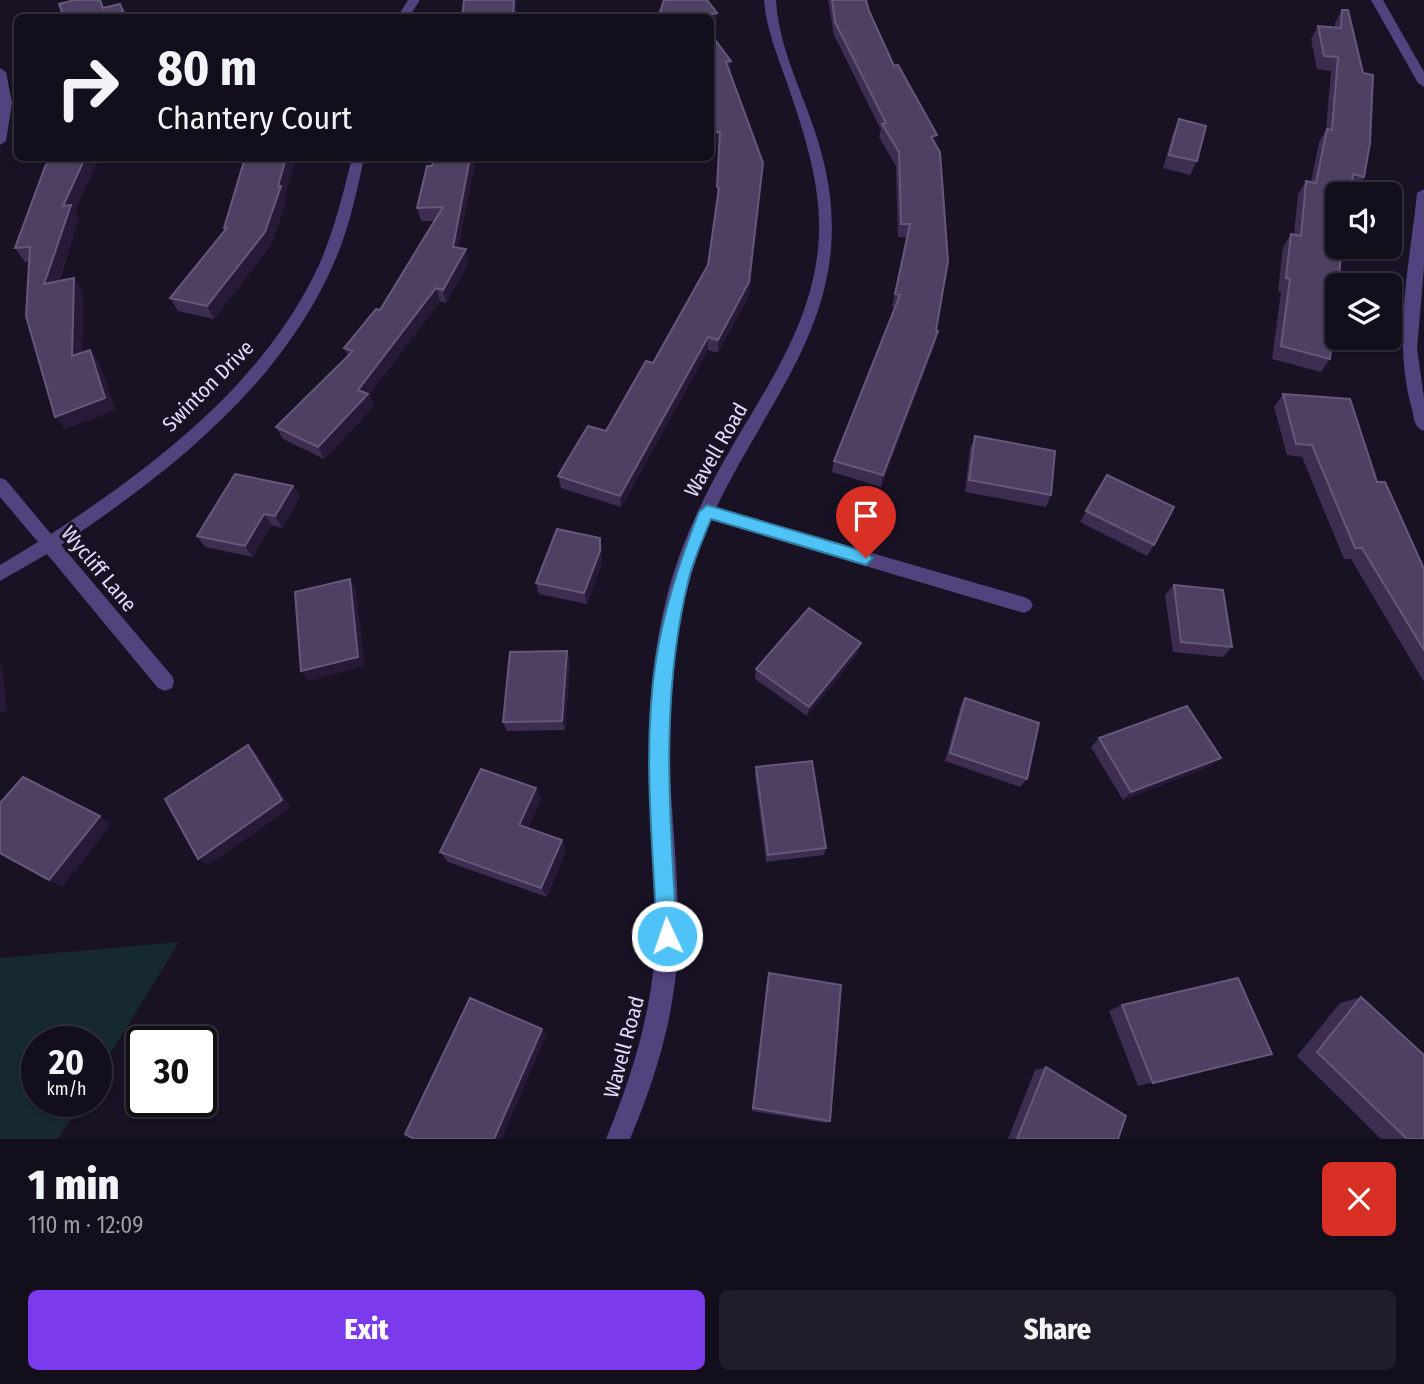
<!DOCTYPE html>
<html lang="en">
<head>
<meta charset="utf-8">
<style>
	:root { --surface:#130e1c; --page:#201c29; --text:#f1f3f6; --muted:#9d9ca3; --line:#322e3b; --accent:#7c3aed }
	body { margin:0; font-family:"Fira Sans Condensed",sans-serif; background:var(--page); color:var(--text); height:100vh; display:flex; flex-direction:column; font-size:26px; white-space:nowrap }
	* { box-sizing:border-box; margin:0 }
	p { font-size:23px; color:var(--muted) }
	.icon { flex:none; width:38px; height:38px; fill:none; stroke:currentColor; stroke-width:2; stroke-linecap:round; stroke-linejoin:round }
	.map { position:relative; height:1139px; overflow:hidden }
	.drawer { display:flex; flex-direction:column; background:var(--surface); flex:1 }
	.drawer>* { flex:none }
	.top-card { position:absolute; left:14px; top:14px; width:700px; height:147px; border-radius:10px; box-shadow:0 2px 5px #0004,0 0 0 2px var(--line); background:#130e1c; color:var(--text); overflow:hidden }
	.tools { position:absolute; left:1325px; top:182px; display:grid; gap:14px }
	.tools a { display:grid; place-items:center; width:77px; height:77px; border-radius:10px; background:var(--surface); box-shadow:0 2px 5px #0004,0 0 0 2px var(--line); font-size:35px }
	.speed { position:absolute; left:21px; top:1026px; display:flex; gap:14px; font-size:35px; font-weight:700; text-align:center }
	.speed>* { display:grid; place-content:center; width:91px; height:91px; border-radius:50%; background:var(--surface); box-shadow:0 2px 5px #0004,0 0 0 2px var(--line); line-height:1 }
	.speed small { font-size:18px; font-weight:400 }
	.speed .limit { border:4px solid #111; border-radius:10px; background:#fff; color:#111 }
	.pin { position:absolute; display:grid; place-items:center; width:60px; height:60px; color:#fff; margin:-72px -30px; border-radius:50% 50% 50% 0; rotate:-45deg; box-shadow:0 0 7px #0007 }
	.pin .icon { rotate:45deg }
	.me { position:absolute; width:77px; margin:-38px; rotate:357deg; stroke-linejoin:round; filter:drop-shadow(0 0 5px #0008) }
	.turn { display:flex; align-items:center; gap:24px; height:147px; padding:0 28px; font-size:32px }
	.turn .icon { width:91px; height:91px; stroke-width:2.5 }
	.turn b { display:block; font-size:49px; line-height:60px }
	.round { display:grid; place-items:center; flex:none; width:74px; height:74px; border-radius:10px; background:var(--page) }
	.head { display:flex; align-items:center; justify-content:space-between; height:119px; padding:0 28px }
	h1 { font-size:42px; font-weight:800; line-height:52px }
	.action { display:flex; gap:14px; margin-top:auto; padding:14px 28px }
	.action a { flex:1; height:80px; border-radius:10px; background:var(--accent); color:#fff; font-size:28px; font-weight:800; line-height:80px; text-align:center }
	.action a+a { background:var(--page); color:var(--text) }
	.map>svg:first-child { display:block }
	.green { fill:#16292e }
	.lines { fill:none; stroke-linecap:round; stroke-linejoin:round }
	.minor { fill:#52427e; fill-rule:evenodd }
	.wall { fill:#3c2d51 }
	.shaded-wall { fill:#261a38 }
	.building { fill:#4e4063; stroke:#66587b; stroke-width:2 }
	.route { fill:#4fc3f7; stroke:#337fa1; stroke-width:2 }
	.labels { text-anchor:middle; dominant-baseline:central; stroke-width:6; stroke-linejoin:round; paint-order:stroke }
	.street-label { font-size:21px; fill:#e5dafb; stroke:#191225 }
</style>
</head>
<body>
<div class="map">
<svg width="1424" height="1139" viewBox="0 0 1424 1139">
	<rect width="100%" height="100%" fill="#191225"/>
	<!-- green -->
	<polygon class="green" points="179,942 96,1077 96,1041 37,1041 37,1101 82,1101 58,1139 0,1139 0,958"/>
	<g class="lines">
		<!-- minor -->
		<g class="minor">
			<polygon points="408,0 420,0 408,18 397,18"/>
			<path d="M764,0H776C779,56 812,108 824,163C858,308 774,388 716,508L1024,597L1030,600L1033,605L1030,610L1024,613L711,520C679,595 666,678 669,759C672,826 681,893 677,960C673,1022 654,1082 630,1139H606C633,1074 653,1008 656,937C659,877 651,818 649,758C648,703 654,646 668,592C682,540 706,491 733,445C770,382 810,324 818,249C824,191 805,135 786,80C777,54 766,28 764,0Z"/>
			<polygon points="1371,0 1383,0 1424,72 1424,87 1418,83"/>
			<polygon points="0,68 6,72 12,103 6,141 0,145"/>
			<path d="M352,158H364C357,191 350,224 337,256C285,382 171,472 61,545L172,676L174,682L172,688L165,691L158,688L47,554L0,581V565L38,542L0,497V478L6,480L51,534C156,465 265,382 319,265C334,231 343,194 352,158Z"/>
			<path d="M1424,189V267L1417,349L1424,398V431C1414,428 1414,418 1412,409C1392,340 1410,263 1417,193Z"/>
		</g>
	</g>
	<!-- wall -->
	<g class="wall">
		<polygon points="828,0 866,0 869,11 894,66 937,135 935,144 935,344 881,487 832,472 834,461 895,308 892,307 907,237 898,237 896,166 879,137 881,130 834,35"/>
		<polygon points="1342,10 1364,177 1356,190 1352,189 1337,194 1330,359 1321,372 1272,359 1281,292 1278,291 1283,247 1291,234 1294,235 1298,194 1306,181 1311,182 1319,142 1326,130 1331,71 1317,69 1311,39 1318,26 1335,27 1335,23"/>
		<polygon points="710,33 731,61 730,74 763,163 749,295 718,353 708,350 621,507 561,488 558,476 606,431 653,363 708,265 718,201 717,201 717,187 720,145 710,146"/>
		<polygon points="1179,119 1197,161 1190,175 1163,168 1173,133"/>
		<polygon points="50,158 99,158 75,211 79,218 59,281 83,291 82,352 99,362 115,410 65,429 29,261 25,262 15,248"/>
		<polygon points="245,158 296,158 285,195 287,199 271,245 214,319 178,311 170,298 225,230 224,228"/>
		<polygon points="434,158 476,158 458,248 469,262 446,303 440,301 369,395 374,406 324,459 283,439 276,427 348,356 344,348 380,310 435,221 421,221 417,208 432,166"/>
		<polygon points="1283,394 1377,482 1424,569 1424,682 1351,559 1344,559 1302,457 1287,455 1274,407"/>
		<polygon points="975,436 1051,495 1046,507 965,492 970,448"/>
		<polygon points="1107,475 1154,545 1147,556 1080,522"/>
		<polygon points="293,486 300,497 282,528 272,525 253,557 205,547 197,536"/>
		<polygon points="600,538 602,549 602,562 587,604 539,594 536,583"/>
		<polygon points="1174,585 1232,647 1223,657 1173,652 1165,595"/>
		<polygon points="567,651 570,661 565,730 507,731 503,722"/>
		<polygon points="858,653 807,716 755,679 756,669"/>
		<polygon points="965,698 1027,779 1020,787 945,761 960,708"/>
		<polygon points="1099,738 1211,766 1123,800 1091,747"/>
		<polygon points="756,767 826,848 824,855 766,862 755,775"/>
		<polygon points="536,788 541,799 528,828 566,850 547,897 448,862 440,852"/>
		<polygon points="769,973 830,1121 826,1123 752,1111 767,980"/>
		<polygon points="1361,997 1424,1139 1381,1139 1297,1056 1340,1003"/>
		<polygon points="1122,1005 1272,1054 1138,1086 1109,1011"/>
		<polygon points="1046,1067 1118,1139 1008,1139 1035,1070"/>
	</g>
	<!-- shaded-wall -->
	<g class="shaded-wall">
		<polygon points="514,0 517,0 516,18 513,18"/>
		<polygon points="717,13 717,26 710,28 710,18 699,17"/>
		<polygon points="731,61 731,74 726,75 726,62"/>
		<polygon points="720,132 720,145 710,146 710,133"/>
		<polygon points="937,135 934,149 931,137"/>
		<polygon points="85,158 99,158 75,211 79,218 53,297 44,284 63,206"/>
		<polygon points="286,158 296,158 285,195 287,199 271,245 214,319 207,306 278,186"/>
		<polygon points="470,158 476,158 456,260 453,247"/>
		<polygon points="763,163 749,295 718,353 718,340"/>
		<polygon points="466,249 469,262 446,303 443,290"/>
		<polygon points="74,278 83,291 82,368 72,356"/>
		<polygon points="436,288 440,301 369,395 374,406 324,459 318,447 358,390"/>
		<polygon points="938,331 935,344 881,487 883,475"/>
		<polygon points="708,337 708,350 621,507 620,496"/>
		<polygon points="90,350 99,362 115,410 65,429 55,417"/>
		<polygon points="293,486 300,497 282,528 275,516"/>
		<polygon points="264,514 272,525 253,557 245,546"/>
		<polygon points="600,538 602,549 602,562 587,604 584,593"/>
		<polygon points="350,579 356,590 365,666 309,681 301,671"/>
		<polygon points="861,643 858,653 807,716 809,707"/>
		<polygon points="567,651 570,661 565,730 562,721"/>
		<polygon points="0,662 2,663 7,711 0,713"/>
		<polygon points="248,745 257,754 291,808 208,865 198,859"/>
		<polygon points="1221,758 1211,766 1123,800 1131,792"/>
		<polygon points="536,788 541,799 525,836 519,825"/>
		<polygon points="100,816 112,824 62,887 49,880"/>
		<polygon points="562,840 566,850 547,897 541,888"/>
		<polygon points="542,1029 547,1034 502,1139 494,1139"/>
	</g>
	<!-- building -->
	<g class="building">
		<polygon points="75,0 100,0 103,8 120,4 126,18 64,18 59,4"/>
		<polygon points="464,0 514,0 513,18 462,18"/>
		<polygon points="664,0 707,0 717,13 699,18 658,18"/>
		<polygon points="832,0 866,0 869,11 894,66 898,65 937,135 931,137 940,152 948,261 936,330 938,331 883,475 834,461 900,295 895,294 910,224 901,224 899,152 882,124 886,123 835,22"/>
		<polygon points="1342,10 1348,10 1363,73 1373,75 1370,143 1364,177 1353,174 1351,194 1337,194 1337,247 1342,247 1330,359 1281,346 1290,279 1286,278 1291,234 1301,236 1306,181 1316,183 1327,129 1332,130 1338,57 1324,56 1318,26 1341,28"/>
		<polygon points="710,33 731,61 726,62 763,163 749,282 718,340 708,337 620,496 558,476 588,426 606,431 646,361 653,363 708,265 719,188 717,187 720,132 710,133"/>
		<polygon points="1179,119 1206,126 1197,161 1169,155"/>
		<polygon points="50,158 85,158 63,206 71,205 44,284 74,278 72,356 90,350 105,398 55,417 26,316 30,247 15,248 45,167"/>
		<polygon points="245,158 286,158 278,186 281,186 265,232 207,306 170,298 227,228 224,228"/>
		<polygon points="434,158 470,158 453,247 466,249 443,290 436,288 358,390 368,394 318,447 276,427 353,351 344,348 376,309 380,310 443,207 417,208 427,166 432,166"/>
		<polygon points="1283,394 1350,399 1377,482 1385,482 1424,569 1424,650 1362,548 1355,548 1312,445 1296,444"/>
		<polygon points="975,436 1055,451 1051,495 969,480"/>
		<polygon points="235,474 293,486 275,516 264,514 245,546 197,536"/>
		<polygon points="1107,475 1174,507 1154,545 1086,511"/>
		<polygon points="557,529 600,538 600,551 584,593 536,583"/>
		<polygon points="350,579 358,657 301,671 295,592"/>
		<polygon points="1174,585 1223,590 1232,647 1181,642"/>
		<polygon points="809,608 861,643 809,707 756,669"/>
		<polygon points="567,651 562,721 503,722 510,652"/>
		<polygon points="965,698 1039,723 1027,779 950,753"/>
		<polygon points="1187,706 1221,758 1131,792 1099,738"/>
		<polygon points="248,745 282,800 198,859 165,799"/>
		<polygon points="812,761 826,848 768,855 756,767"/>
		<polygon points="481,769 536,788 519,825 562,840 541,888 440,852"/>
		<polygon points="23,777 100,816 49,880 0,853 0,803"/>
		<polygon points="769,973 841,985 830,1121 753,1108"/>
		<polygon points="1238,978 1272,1054 1153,1083 1122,1005"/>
		<polygon points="1361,997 1424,1055 1424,1139 1407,1139 1317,1052"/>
		<polygon points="470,998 542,1029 494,1139 414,1139 405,1134"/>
		<polygon points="1046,1067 1126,1116 1118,1139 1017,1139"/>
	</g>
	<!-- route -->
	<path class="route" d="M707,505L866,552L873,558L866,565L711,519C704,537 695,556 690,574C659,694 670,814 677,936L674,943L667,946L660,943L657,936C653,845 642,750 656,660C664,608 680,560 699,512Z"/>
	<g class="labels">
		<!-- street labels -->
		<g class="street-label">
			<text transform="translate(208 386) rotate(-45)">Swinton Drive</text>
			<text transform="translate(716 450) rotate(-60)">Wavell Road</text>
			<text transform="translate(99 569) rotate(50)">Wycliff Lane</text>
			<text transform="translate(624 1047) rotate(-75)">Wavell Road</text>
		</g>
	</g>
</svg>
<div class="tools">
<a><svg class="icon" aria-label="sound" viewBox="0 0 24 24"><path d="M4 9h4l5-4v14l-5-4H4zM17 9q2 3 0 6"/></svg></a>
<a><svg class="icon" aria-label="layers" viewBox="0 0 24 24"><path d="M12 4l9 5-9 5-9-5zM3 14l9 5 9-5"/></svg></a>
</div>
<div class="speed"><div>20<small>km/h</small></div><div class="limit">30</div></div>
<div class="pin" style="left:866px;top:558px;background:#d93025"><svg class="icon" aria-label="arrive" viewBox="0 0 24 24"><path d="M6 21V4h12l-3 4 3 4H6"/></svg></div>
<svg class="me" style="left:667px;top:936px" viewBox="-20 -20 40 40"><circle r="17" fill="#4fc3f7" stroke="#fff" stroke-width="3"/><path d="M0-11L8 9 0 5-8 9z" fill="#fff"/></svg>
<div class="top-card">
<div class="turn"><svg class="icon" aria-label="right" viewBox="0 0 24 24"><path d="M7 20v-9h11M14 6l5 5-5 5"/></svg><div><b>80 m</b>Chantery Court</div></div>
</div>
</div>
<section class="drawer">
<div class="head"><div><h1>1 min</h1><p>110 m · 12:09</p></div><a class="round" style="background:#d93025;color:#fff"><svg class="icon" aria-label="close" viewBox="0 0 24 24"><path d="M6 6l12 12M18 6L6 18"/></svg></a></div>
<div class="action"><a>Exit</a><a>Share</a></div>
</section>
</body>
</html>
